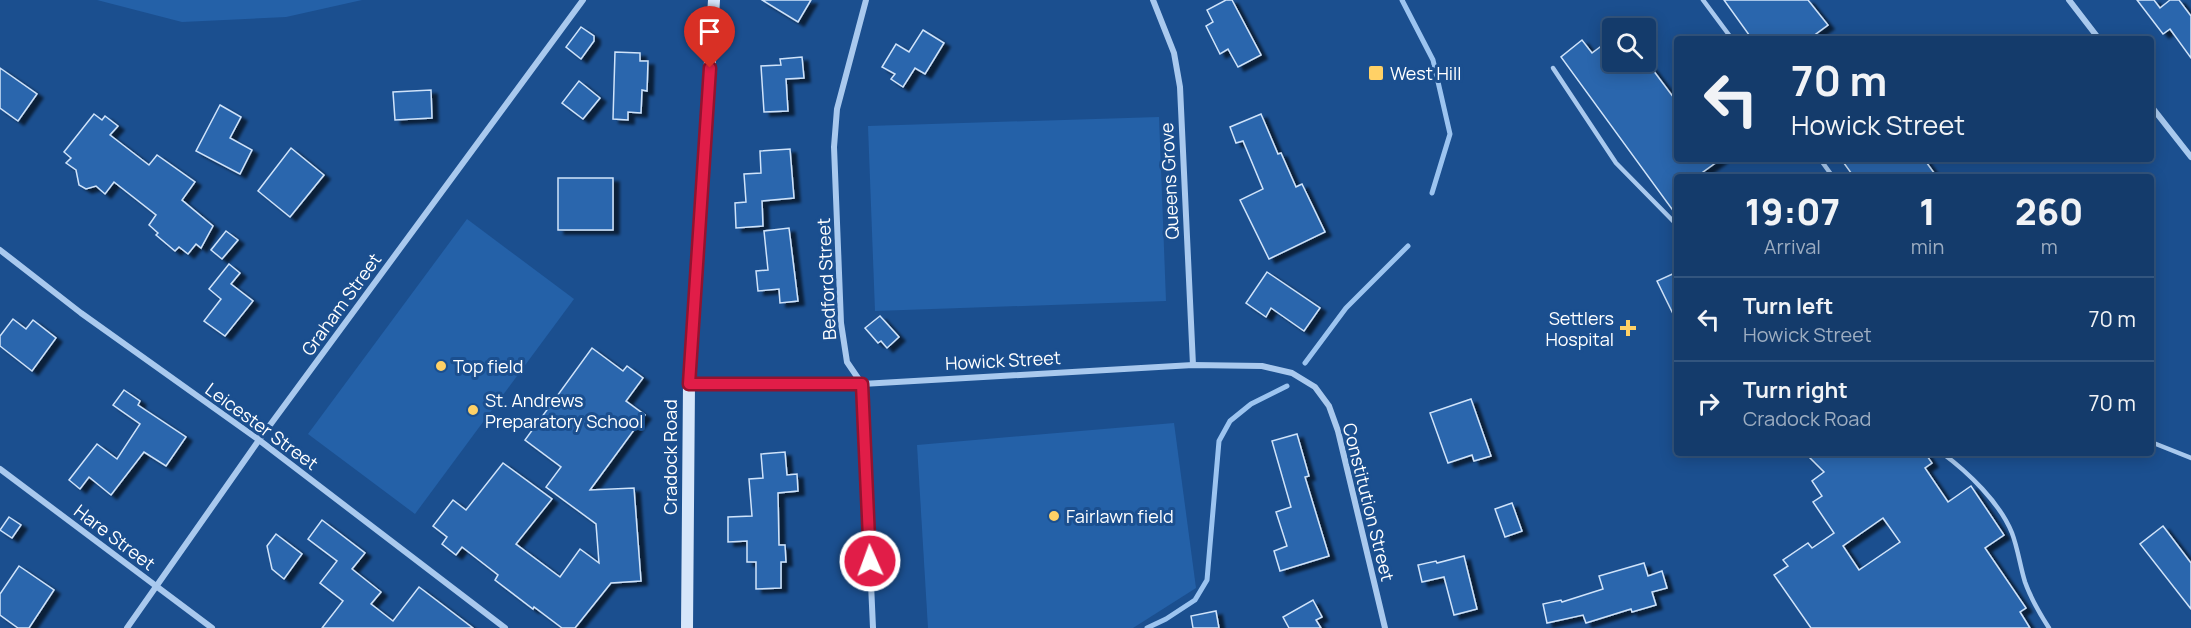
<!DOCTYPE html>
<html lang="en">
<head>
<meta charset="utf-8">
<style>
	:root { --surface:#143b6b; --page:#214673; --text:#f1f3f6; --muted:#9dadc1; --line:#33557e }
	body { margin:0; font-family:Manrope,sans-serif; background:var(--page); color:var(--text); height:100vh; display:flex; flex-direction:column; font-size:22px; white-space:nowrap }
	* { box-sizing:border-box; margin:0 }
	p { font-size:20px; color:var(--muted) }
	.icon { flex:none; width:33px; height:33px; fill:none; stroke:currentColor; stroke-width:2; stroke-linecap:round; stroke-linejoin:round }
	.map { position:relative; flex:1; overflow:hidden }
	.sheet { position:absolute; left:1674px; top:174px; width:480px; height:282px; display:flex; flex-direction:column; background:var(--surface); border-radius:6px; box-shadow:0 3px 15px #0003,0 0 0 2px var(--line) }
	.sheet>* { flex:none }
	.top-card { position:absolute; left:1674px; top:36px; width:480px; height:126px; border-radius:6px; box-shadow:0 3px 15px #0003,0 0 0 2px var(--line); background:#143b6b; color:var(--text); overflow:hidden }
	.controls { position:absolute; left:1602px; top:18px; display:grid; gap:12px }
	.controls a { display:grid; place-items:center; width:54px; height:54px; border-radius:6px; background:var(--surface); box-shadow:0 3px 15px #0003,0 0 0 2px var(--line); font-size:30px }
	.pin { position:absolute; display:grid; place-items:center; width:51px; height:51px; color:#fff; margin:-62px -26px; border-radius:50% 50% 50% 0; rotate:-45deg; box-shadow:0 0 6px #0007 }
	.pin .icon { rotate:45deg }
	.me { position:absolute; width:66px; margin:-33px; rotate:358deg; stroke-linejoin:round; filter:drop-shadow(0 0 4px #0008) }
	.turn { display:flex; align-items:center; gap:21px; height:126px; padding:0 18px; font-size:27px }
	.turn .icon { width:78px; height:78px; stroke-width:2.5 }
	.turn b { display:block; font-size:42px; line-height:51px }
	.eta { display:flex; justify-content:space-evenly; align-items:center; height:102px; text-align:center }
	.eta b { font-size:36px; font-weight:800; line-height:42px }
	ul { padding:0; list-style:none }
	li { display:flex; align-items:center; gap:18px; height:84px; padding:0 18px; border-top:2px solid var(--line) }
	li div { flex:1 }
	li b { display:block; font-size:22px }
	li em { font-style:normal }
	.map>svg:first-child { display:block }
	.green { fill:#2461a8 }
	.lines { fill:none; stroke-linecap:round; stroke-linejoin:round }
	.stream { stroke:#9cc4f0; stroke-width:5 }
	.building { fill:#2a66ad; stroke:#cfe3fa; stroke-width:1.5; fill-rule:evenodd; filter:url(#shadow) }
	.lane { stroke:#a9c9ee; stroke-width:4.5 }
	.street { stroke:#a9c9ee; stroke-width:6 }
	.secondary { stroke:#d6e6fa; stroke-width:12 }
	.route-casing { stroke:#92132f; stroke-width:15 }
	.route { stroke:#e11d48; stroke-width:10 }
	.poi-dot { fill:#ffd166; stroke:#1b4f8f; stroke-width:2 }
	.labels { text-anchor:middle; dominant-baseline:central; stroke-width:6; stroke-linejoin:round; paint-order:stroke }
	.poi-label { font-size:18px; fill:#fff; stroke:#1b4f8f; text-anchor:start }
	.street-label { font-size:18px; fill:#fff; stroke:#1b4f8f }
</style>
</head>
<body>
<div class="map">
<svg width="2191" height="628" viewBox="0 0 2191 628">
	<defs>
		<filter id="shadow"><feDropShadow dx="6" dy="4" stdDeviation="1.5" flood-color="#0009"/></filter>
	</defs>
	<rect width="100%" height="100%" fill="#1b4f8f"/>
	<!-- green -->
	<g class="green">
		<polygon points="97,0 362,0 286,17 182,22"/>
		<polygon points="1159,117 1166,301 875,311 868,126"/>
		<polygon points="467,219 574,299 415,514 308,434"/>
		<polygon points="1174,423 1196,588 1133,628 928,628 917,445"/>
	</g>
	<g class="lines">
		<!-- stream -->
		<g class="stream">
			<polyline points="1402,0 1433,60 1450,134 1432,193"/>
			<polyline points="1305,363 1346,308 1408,246"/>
			<polyline points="1147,628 1166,619 1195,600 1207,580 1219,441 1230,421 1251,404 1287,386"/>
		</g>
	</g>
	<!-- building -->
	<g class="building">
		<polygon points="762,0 811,0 798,22"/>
		<polygon points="1226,0 1232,0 1261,55 1238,67 1228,49 1220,54 1206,26 1213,22 1207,10"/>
		<polygon points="1724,0 1808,0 1828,25 1809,39 1752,39"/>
		<polygon points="2137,0 2154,0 2160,8 2170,0 2179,0 2191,16 2191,58 2170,29 2163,34"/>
		<polygon points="581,27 594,36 594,41 581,59 566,47"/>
		<polygon points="923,30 944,43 925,74 915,68 903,87 891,79 895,74 882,67 896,44 909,52"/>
		<polygon points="1612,38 1612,62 1647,62 1677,102 1677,159 1721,159 1696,177 1677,177 1677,216 1561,57 1582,40 1592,53"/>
		<polygon points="615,52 640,53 640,61 648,61 647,91 642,90 641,113 628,112 628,120 613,119"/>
		<polygon points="802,57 804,78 786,79 788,111 764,112 761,66 781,65 780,59"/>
		<polygon points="0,68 37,94 18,121 0,108"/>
		<polygon points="579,81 600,98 583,119 562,103"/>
		<polygon points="431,90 432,118 395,120 393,92"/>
		<polygon points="220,105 241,117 230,138 252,150 240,174 196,151"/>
		<polygon points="94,114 102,120 105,116 118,126 110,135 149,165 157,155 195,182 182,200 213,226 201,248 196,244 188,254 179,247 175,251 156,235 158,233 149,225 156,215 114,182 105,194 96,186 86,189 79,185 76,170 66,163 71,158 64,152"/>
		<polygon points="1261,114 1278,154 1281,153 1296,187 1302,184 1325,232 1269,259 1240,200 1263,189 1243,141 1236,143 1230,127"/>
		<polygon points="291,148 324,175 290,217 258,191"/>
		<polygon points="790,149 794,198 762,201 763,226 736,228 735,203 746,202 744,174 761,173 760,151"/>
		<polygon points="1841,159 1924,159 1937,177 1854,177"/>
		<rect x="558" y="178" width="55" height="52"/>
		<polygon points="789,228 798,301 780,303 779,289 758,291 756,271 768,270 764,231"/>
		<polygon points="226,231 238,240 222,259 211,250"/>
		<polygon points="229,264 240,273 231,284 253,301 225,336 204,321 221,299 209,289"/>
		<polygon points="1267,272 1320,308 1304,331 1271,308 1266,317 1246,303"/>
		<polygon points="1677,272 1677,322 1657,281"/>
		<polygon points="880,316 899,337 887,348 881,341 878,343 865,328"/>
		<polygon points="13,319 26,329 33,320 56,338 32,371 0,346 0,336"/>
		<polygon points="592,348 623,371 627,366 643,378 626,401 645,415 590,490 634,488 641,581 611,583 575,628 562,628 534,607 533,609 495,580 498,575 462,547 456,555 442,544 447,537 433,526 453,500 466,510 503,463 552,499 516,544 560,577 580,549 599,563 596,524 546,487 561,467 525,440"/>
		<polygon points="124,390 140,401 138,405 186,437 166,466 144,452 111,495 89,477 80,489 69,480 97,444 117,459 140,424 113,405"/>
		<polygon points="1471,399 1491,456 1474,461 1472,455 1448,463 1430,413"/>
		<polygon points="1297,434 1309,476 1305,477 1329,556 1280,571 1274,551 1287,546 1276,512 1291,507 1272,441"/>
		<polygon points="785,452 787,475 797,474 798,491 778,493 779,545 785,545 786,562 781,562 781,588 756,589 756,562 747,562 747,541 728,542 728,517 752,516 749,479 763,478 761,454"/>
		<path d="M1805,453H1925L1932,463L1925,468L1948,502L1971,486L2004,535L1985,548L2026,608L2020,612L2030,628H1811L1774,575L1788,566L1783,560L1808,543L1812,548L1834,533L1813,502L1822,496L1812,481L1824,472ZM1883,518L1900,542L1859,570L1843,546Z"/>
		<polygon points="1512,503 1522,531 1505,537 1495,509"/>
		<polygon points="9,517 21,525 12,538 0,530"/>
		<polygon points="322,520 365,553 352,569 381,592 371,604 393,621 419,587 473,628 322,628 343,601 320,583 337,561 308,539"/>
		<polygon points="2163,526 2191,563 2191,609 2140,544"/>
		<polygon points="276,534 302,554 284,579 272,569 267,546"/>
		<polygon points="1464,556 1477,609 1454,615 1444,577 1422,582 1418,565 1436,561 1437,563"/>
		<polygon points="1644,563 1648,576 1662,571 1667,588 1652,592 1656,605 1632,612 1631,609 1586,623 1583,615 1547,623 1543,604 1561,600 1562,602 1603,589 1599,576"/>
		<polygon points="19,566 54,590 29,628 18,628 0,615 0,594"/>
		<polygon points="1313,600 1322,617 1316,620 1321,628 1289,628 1283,617"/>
		<polygon points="1216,611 1219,628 1193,628 1191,616"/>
	</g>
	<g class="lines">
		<!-- lane -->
		<g class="lane">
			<polyline points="1703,0 1732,39"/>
			<polyline points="1553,68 1616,163 1677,225"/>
			<polyline points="1820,159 1833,177"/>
			<polyline points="2151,442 2191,458"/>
			<path d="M1942,453C1968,472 2000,503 2012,533C2018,549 2020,566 2025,582C2031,599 2040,614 2049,628"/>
		</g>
		<!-- street -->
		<g class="street">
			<polyline points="866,0 837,109 834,147 841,323 847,362 862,384 873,628"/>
			<polyline points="1153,0 1174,53 1180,87 1193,365"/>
			<polyline points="2069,0 2099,39"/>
			<polyline points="2151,106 2191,157"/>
			<polyline points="0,250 81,313 259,440 505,628"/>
			<polyline points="689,384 862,384 1193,365 1262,366 1292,373 1315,387 1329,406 1338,431 1385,628"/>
			<polyline points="0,469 212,628"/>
			<polyline points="127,628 259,440 583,0"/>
		</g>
		<!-- secondary -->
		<polyline class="secondary" points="687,628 689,384 714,0"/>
	</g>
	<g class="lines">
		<defs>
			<polyline id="route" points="710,68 689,384 862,384 870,561"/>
		</defs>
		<!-- route casing -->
		<use href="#route" class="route-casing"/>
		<!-- route -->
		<use href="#route" class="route"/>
	</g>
	<!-- markers -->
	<g class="poi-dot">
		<rect x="1368" y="65" width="16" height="16" rx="3"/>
		<path d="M1625 319h6v6h6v6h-6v6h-6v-6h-6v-6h6z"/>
		<circle cx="441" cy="366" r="6"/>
		<circle cx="473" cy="410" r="6"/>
		<circle cx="1054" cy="516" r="6"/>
	</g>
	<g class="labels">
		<!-- poi labels -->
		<g class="poi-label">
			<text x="1390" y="73">West Hill</text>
			<text x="1614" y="318" text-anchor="end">Settlers<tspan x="1614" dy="21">Hospital</tspan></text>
			<text x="453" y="366">Top field</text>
			<text x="485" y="400">St. Andrews<tspan x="485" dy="21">Preparatory School</tspan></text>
			<text x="1066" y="516">Fairlawn field</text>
		</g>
		<!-- street labels -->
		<g class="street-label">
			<text transform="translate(1169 181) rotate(-93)">Queens Grove</text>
			<text transform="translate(826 279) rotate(-93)">Bedford Street</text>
			<text transform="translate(341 304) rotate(-54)">Graham Street</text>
			<text transform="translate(1003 360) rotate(-3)">Howick Street</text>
			<text transform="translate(262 426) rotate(36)">Leicester Street</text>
			<text transform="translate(670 457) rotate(-90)">Cradock Road</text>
			<text transform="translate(1369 502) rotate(76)">Constitution Street</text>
			<text transform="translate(115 537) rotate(37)">Hare Street</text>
		</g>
	</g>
</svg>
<div class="controls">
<a><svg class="icon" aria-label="search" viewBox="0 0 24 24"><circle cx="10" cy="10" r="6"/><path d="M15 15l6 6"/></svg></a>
</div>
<div class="pin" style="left:710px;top:68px;background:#d93025"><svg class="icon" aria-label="arrive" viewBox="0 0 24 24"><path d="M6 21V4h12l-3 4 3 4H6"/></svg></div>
<svg class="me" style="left:870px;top:561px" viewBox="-20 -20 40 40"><circle r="17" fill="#e11d48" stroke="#fff" stroke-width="3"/><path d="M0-11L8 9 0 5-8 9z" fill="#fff"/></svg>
<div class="top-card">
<div class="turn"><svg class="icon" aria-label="left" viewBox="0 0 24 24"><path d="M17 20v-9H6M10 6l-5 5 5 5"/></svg><div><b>70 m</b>Howick Street</div></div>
</div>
<section class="sheet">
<div class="eta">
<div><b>19:07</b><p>Arrival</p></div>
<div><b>1</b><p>min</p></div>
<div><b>260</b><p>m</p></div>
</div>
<ul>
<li><svg class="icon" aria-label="left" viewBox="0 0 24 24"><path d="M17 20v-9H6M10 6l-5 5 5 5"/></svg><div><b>Turn left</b><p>Howick Street</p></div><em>70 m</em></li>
<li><svg class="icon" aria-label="right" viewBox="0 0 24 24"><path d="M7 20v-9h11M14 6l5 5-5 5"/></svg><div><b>Turn right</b><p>Cradock Road</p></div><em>70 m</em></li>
</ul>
</section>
</div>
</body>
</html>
